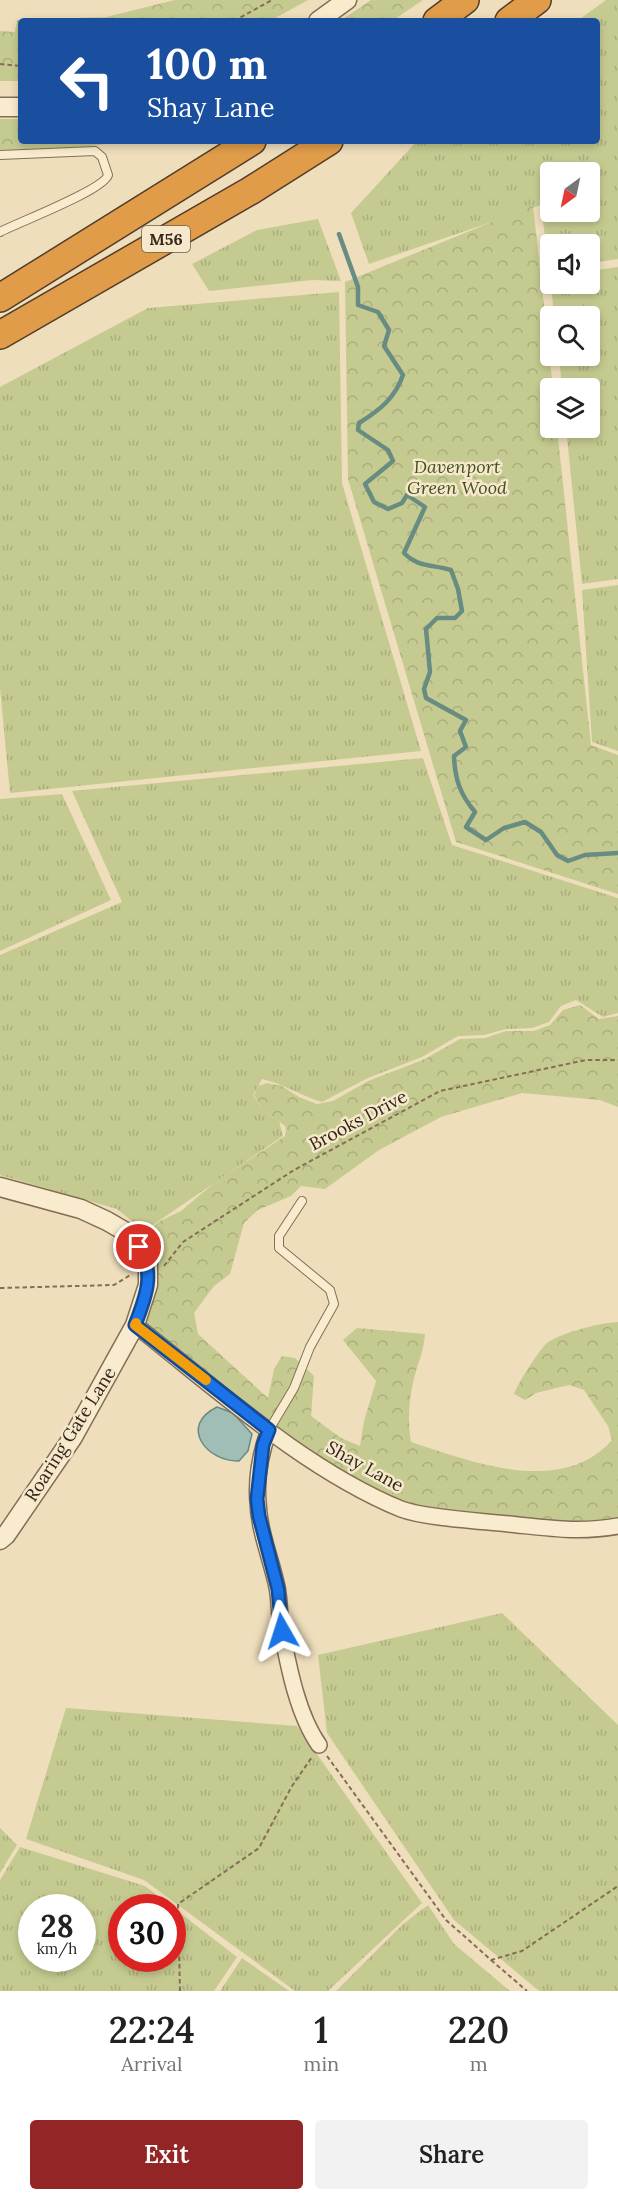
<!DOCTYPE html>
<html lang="en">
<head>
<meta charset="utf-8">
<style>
	:root { --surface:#fff; --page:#f2f2f2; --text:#222; --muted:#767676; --accent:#942527 }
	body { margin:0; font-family:Lora,serif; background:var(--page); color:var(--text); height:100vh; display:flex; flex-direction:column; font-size:22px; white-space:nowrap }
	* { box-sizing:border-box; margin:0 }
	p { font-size:20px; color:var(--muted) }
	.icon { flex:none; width:33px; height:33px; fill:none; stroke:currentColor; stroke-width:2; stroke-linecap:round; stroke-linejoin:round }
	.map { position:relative; height:1991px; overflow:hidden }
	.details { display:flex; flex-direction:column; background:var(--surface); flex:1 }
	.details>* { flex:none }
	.hud { position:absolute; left:18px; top:18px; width:582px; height:126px; border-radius:6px; box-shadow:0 3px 9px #0003; background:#1a4fa0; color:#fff; overflow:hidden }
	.needle { width:39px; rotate:213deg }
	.fabs { position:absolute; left:540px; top:162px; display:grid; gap:12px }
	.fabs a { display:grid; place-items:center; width:60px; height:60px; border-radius:6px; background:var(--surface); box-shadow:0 3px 9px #0003; font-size:30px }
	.speed { position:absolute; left:18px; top:1894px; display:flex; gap:12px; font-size:30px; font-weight:700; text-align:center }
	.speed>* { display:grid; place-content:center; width:78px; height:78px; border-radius:50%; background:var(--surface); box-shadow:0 3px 9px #0003; line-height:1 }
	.speed small { font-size:15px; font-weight:400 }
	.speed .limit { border:9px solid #d22; background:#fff; color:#111 }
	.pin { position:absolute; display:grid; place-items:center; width:51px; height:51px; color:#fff; margin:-26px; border:3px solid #fff; border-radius:50%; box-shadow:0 2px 6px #0007 }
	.me { position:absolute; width:66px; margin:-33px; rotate:354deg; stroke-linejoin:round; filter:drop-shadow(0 0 4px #0008) }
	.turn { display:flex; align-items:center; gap:21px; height:126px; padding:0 30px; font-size:27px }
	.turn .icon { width:78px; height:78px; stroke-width:2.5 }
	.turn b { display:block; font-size:42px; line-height:51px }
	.eta { display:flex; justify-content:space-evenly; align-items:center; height:102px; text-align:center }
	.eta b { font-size:36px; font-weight:600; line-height:42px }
	.cta { display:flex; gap:12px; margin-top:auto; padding:12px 30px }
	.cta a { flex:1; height:69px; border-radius:6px; background:var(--accent); color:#fff; font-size:24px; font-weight:600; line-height:69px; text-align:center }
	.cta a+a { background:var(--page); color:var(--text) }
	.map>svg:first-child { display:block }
	.grass { fill:url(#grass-tufts); fill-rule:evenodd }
	.forest { fill:url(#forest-crowns) }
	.water { fill:#a0beb5; stroke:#688c82; stroke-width:1.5 }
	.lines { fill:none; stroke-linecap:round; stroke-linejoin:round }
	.stream { stroke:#688c82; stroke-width:4.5 }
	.service-casing { stroke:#856e55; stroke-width:10 }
	.minor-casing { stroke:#856e55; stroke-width:18 }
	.tertiary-casing { stroke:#856e55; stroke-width:21 }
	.motorway-casing { stroke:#523c2a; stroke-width:30 }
	.path { stroke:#856e55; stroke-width:2; stroke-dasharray:4.5 3; stroke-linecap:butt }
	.service { stroke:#f9ecce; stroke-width:8 }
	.minor { stroke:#f9ecce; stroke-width:15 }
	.tertiary { stroke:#f9ecce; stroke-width:18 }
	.motorway { stroke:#e09c49; stroke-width:27 }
	.route-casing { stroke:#114b97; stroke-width:15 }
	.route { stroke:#1a73e8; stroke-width:10 }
	.slow { stroke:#f59e0b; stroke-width:10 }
	.labels { text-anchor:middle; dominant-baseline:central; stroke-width:5; stroke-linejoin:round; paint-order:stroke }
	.shield { fill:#f5e8cb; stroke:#6e604f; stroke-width:1.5 }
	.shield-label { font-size:16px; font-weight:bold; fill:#34261a }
	.park-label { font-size:18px; font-style:italic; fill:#455021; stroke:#f5e8cb }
	.street-label { font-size:18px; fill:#34261a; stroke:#f5e8cb }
</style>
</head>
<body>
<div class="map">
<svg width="618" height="1991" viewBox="0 0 618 1991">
	<defs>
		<pattern id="grass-tufts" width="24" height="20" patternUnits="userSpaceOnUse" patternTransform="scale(1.5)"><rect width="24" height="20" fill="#c5cb90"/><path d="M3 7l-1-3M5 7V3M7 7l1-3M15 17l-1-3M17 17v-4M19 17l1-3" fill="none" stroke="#aaae7c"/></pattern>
		<pattern id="forest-crowns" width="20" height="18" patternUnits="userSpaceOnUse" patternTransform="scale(1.5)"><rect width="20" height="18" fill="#c5cb90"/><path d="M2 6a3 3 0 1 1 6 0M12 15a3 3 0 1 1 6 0" fill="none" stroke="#aaae7c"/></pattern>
	</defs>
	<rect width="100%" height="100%" fill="#eedebc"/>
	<!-- grass -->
	<g class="grass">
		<path d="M606,0H618V259L590,263V244H550L549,269L541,205L369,264L351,213L417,141H597V21H577ZM550,172H590V212H550Z"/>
		<polygon points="318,219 341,281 313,280 209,291 192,264 257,230"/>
		<polygon points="618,267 618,579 582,584 566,428 590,428 590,388 562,388 559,356 590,356 590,316 554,316 551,284 590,284 590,271"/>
		<polygon points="339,292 342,483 421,751 10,793 0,688 0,387 148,308"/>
		<polygon points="618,585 618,751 592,742 582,590"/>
		<path d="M423,758L452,845L618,898V1013L603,1017L576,1000L561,1006L549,1022L532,1028L506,1029L484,1035L458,1036L422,1057L368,1078L322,1102C301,1096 284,1084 262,1079L253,1095L261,1107L279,1121L283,1136L144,1231L117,1209L0,1175V955L122,902L72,791Z"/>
		<polygon points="62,794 111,900 0,951 0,799"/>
		<polygon points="502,1613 618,1725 618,1991 539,1991 454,1920 327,1733 318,1655"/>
		<polygon points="66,1708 297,1726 422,1903 328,1991 295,1991 144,1880 26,1839"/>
		<polygon points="0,1828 17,1845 0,1873"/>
		<path d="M20,1847L145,1886L237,1957L214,1991H0V1880ZM32,1908H82V1959H32ZM122,1908H172V1959H122Z"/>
		<polygon points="428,1905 454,1944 510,1991 336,1991 403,1924"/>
		<polygon points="242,1958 289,1991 220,1991"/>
	</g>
	<!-- forest -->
	<g class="forest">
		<polygon points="175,0 308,0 270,21 21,21 21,81 0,81 0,31 15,32 17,20 106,17"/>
		<polygon points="371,0 423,0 392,21 340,21"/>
		<polygon points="0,119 21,119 21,141 125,141 28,155 0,154"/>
		<polygon points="533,205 553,388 550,388 550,428 557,428 591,745 618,755 618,894 456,842 348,479 345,282"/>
		<path d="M580,1005L599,1019L618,1016V1107L600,1100L522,1093L441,1117L379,1150L325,1189L301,1186L291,1196L258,1210L244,1223L230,1274L214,1286L194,1313L198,1334L268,1398L274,1369L282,1356L295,1358L314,1376L311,1416L341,1438L360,1446L364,1421L376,1381L343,1340L357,1328L425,1334C424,1349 420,1358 416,1371C409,1395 407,1418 411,1442C472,1462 562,1497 612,1440L608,1426L584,1390L569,1385L536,1393L525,1400L514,1394C518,1383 539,1350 547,1343C563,1332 599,1323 618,1322V1526L403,1510L345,1481L135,1325L142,1306L140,1240L158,1222L181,1211L214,1183L285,1136L286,1127L261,1107L254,1095L258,1086L267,1083L282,1086L299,1097L317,1104L333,1101L368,1081L425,1059L460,1039L485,1038L506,1031H534L550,1025L563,1010Z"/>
	</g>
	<!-- water -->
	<path class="water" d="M217,1407L233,1413L252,1434L248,1451L239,1461C207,1462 178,1426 217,1407Z"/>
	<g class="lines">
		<!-- stream -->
		<path class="stream" d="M339,234L358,287V305L378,312L389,330L384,346L403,375C395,398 380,410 359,423L358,430L388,450L393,461L365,484L374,502L388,509L402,503L407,495L425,507L404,553C419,568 431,564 451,570L458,589L462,611L455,618H437L426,629L430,672L424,689L426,698L466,720L460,731L466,747L454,756C455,780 460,794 475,812L466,827L486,840L504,828L525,822L541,832L557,855L568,861L585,855L618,853"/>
		<defs>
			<g id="service">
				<path d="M0,155L95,151L102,157L108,175C104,190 19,222 0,232"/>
				<polyline points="269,1430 294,1388 310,1347 334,1304 330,1290 279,1248 279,1236 302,1201"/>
			</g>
			<g id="minor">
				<path d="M135,1325C217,1389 304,1469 401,1509C424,1518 482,1521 509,1524C549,1528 579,1533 618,1526"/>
				<path d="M269,1430C261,1452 256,1479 258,1502C259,1531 271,1559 277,1587C280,1602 279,1618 282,1633C289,1669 298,1715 319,1745"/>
			</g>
			<g id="tertiary">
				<polyline points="318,21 347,0"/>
				<polyline points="0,107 21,107"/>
				<polyline points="0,1187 81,1209 107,1221 126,1232 139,1247 148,1264 148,1285 135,1325 73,1437 6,1535 0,1540"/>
			</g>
			<g id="motorway">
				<polyline points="437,21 465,0"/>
				<polyline points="509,21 537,0"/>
				<polyline points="0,298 252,141"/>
				<polyline points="0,335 250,191 329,141"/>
			</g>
		</defs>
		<!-- service casing -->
		<use href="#service" class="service-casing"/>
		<!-- minor casing -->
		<use href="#minor" class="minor-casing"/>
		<!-- tertiary casing -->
		<use href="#tertiary" class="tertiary-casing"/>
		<!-- motorway casing -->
		<use href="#motorway" class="motorway-casing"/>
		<!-- path -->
		<g class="path">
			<polyline points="234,21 272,0"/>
			<polyline points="0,64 21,66"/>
			<polyline points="164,1266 183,1242 294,1170 440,1091 586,1060 618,1060"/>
			<polyline points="0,1288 114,1285 132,1274"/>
			<polyline points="327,1756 446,1920 491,1960 522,1951 618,1886"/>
			<polyline points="491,1960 527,1991"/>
			<polyline points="180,1991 178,1904 259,1848 292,1786 312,1757"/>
		</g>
		<!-- service -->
		<use href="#service" class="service"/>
		<!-- minor -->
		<use href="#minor" class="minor"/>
		<!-- tertiary -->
		<use href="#tertiary" class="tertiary"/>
		<!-- motorway -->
		<use href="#motorway" class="motorway"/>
	</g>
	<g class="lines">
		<defs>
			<path id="route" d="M139,1247C156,1273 145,1299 135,1325L269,1430L263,1445L257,1499L259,1516L278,1589L282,1631"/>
		</defs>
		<!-- route casing -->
		<use href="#route" class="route-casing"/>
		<!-- route -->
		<use href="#route" class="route"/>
		<!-- slow -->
		<polyline class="slow" points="136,1323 135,1325 206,1380"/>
	</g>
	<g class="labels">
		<!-- shield labels -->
		<rect class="shield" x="142" y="226" width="48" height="26" rx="4.5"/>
		<g class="shield-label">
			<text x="166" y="239">M56</text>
		</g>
		<!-- park labels -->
		<g class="park-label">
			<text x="457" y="466">Davenport<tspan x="457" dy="21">Green Wood</tspan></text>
		</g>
		<!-- street labels -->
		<g class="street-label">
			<text transform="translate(358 1120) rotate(-28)">Brooks Drive</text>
			<text transform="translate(70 1434) rotate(-58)">Roaring Gate Lane</text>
			<text transform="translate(365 1466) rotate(29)">Shay Lane</text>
		</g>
	</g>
</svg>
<div class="fabs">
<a><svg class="needle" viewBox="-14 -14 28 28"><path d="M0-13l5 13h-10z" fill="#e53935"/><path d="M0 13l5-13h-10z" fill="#767676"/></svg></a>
<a><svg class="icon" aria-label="sound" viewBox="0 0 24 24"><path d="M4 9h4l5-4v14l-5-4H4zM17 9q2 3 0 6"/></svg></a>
<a><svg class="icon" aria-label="search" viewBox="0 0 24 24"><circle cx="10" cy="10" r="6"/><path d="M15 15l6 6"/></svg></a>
<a><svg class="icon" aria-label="layers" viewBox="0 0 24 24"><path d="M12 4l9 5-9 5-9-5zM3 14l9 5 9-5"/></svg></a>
</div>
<div class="speed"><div>28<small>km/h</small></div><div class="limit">30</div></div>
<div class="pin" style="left:139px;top:1247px;background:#d93025"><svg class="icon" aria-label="arrive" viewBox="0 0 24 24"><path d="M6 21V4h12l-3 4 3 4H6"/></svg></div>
<svg class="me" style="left:282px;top:1631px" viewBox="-20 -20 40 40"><path d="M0-17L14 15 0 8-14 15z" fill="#1a73e8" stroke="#fff" stroke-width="4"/></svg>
<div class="hud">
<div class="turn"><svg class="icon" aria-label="left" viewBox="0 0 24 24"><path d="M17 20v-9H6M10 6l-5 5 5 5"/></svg><div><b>100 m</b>Shay Lane</div></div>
</div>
</div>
<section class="details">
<div class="eta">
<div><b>22:24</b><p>Arrival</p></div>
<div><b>1</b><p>min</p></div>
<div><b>220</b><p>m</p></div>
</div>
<div class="cta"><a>Exit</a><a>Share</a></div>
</section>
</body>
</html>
